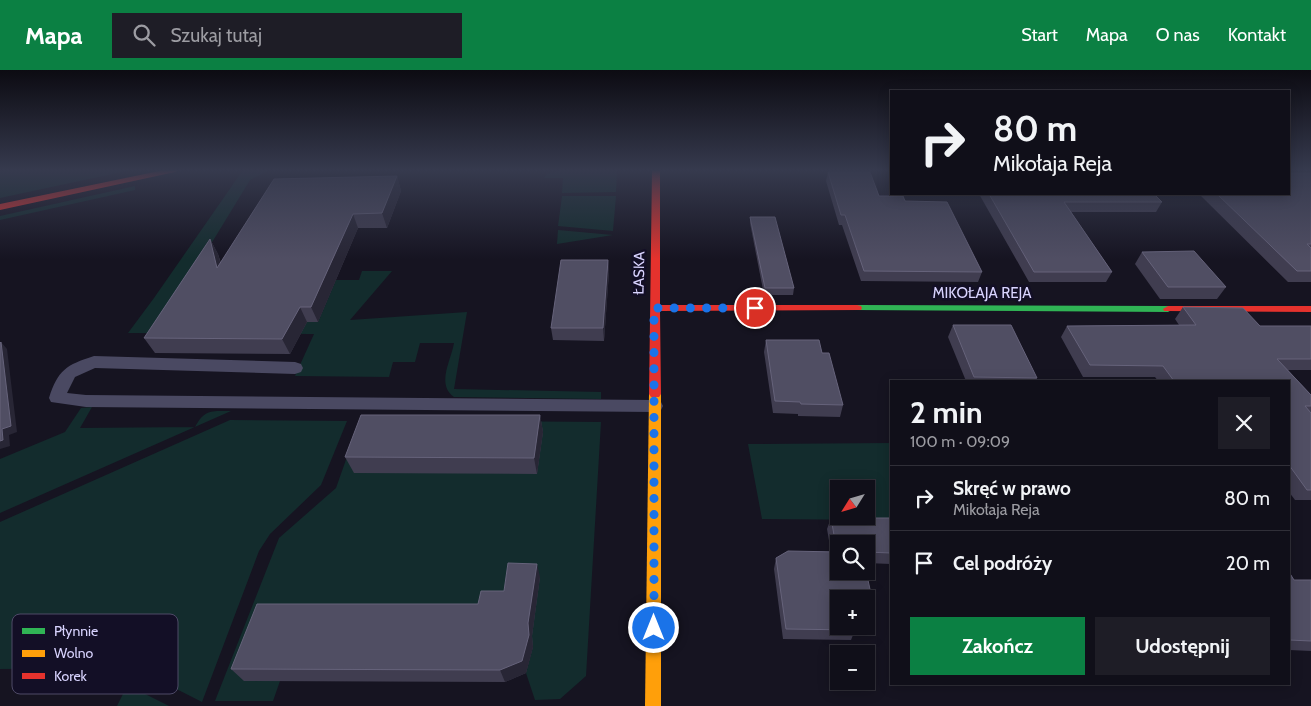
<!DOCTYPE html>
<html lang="pl">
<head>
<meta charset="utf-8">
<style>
	:root { --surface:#100f19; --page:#1e1d26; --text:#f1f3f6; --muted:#9c9ca2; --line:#302f38; --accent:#0b8043 }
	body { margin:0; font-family:Cabin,sans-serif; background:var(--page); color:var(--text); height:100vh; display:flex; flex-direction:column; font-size:19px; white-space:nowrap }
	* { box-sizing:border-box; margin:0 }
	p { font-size:16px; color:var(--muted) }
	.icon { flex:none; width:28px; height:28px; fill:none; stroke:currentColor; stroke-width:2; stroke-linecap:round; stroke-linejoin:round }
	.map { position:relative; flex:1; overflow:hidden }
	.sheet { position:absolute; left:890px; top:310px; width:400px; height:305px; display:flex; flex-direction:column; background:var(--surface); border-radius:0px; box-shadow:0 2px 12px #0003,0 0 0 1px var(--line) }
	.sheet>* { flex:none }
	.top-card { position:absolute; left:890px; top:20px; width:400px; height:105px; border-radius:0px; box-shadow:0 2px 12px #0003,0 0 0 1px var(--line); background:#100f19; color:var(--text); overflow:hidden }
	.needle { width:32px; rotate:233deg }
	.fabs { position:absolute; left:830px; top:410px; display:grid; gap:10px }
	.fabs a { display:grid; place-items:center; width:45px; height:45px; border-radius:0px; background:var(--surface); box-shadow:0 2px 12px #0003,0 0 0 1px var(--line); font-size:25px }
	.pin { position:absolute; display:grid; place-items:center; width:42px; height:42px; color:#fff; margin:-21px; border:2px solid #fff; border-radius:50%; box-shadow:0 1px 5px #0007 }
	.me { position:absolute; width:55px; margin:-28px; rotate:0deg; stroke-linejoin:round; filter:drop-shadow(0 0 4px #0008) }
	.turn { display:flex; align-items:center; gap:18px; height:105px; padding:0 20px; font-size:22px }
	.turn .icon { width:65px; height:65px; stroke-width:2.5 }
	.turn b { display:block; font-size:35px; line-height:42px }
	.round { display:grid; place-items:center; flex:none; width:52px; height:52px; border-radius:0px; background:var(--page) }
	.head { display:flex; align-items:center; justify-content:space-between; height:85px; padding:0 20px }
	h1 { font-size:30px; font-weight:800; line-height:38px }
	.button { display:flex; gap:10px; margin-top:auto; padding:10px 20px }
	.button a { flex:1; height:58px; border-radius:0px; background:var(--accent); color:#fff; font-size:20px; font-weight:800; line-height:58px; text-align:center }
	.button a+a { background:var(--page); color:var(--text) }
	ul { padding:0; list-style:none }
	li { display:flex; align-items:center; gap:15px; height:65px; padding:0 20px; border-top:1px solid var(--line) }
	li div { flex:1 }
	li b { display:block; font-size:19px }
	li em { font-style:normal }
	header { display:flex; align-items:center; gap:30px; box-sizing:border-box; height:70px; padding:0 25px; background:var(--accent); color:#fff }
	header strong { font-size:24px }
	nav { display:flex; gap:28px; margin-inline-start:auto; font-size:18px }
	.search { width:350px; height:45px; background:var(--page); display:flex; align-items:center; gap:12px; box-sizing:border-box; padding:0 18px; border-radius:0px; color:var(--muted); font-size:19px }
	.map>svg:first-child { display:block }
	.green { fill:#132c2d; fill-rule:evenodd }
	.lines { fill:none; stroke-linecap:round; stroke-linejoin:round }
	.lane { fill:#4a4962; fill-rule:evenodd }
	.fast { fill:#30b455; fill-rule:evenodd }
	.slow { fill:#ff9f0a; fill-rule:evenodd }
	.jam { fill:#e5322d; fill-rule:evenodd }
	.wall { fill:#403d50 }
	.shaded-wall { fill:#282635 }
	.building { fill:#504e63; stroke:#66637b }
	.route { stroke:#1a73e8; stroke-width:9; stroke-dasharray:0 16.2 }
	.labels { text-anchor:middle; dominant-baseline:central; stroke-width:5; stroke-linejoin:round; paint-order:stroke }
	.street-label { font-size:15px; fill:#d9d4ff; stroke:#130f26 }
	.key { fill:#130f26; stroke:#4e4a67; stroke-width:1 }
	.key-label { font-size:14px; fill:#d9d4ff }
</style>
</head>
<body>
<header>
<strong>Mapa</strong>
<div class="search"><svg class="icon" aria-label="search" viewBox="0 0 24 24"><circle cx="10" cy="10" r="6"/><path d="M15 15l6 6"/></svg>Szukaj tutaj</div>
<nav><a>Start</a><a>Mapa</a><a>O nas</a><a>Kontakt</a></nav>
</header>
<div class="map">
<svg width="1311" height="636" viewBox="0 0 1311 636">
	<rect width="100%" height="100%" fill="#161421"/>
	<!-- green -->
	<g class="green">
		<polygon points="6,100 131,100 0,128 0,101"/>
		<path d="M243,100H269L250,110L197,197L318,252L336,210H359L362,201H392L350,250L467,242L454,319L601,322V329L454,327C436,314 451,291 454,273H420L415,292H393L389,307L295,306L314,264L128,263L154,228Z"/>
		<polygon points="561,100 617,100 616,122 562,123 563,108 544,108 547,104"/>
		<polygon points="135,116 135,120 0,150 0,146"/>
		<polygon points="562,126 616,126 613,161 558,156"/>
		<polygon points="558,160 613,165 557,174"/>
		<path d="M92,337L80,358L195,357C205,339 211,341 231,341L0,443V389L65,362L81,338Z"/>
		<polygon points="230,350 347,351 321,415 270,464 259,481 202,632 135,598 0,599 0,452"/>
		<polygon points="360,350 601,352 586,606 560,629 535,630 526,603 533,577 509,534 244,610 280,611 273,631 215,631 279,468 336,418"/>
		<path d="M891,373V450L762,449L748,374ZM839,419H866V446H839Z"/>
		<polygon points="128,614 129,616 169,636 117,636"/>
	</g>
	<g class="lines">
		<!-- lane -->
		<path class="lane" d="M94,286L295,292L301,294L303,298L301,302L295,304L95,298L75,307L67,323L86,325L655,330L661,332L663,336L661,340L655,342L86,337L51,332L49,328C58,300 66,295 94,286Z"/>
		<!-- fast -->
		<polygon class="fast" points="857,235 1168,236 1173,239 1168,242 853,240 852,238 853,236"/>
		<!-- slow -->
		<polygon class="slow" points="655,320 661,324 661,636 645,636 649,324"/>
		<!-- jam -->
		<g class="jam">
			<polygon points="164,100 179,100 175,102 0,140 0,134"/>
			<polygon points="652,100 660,100 660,235 857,235 861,236 862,238 861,240 660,241 661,324 659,327 651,327 649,324"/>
			<polygon points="1168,236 1311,236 1311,242 1164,241 1163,239"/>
		</g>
	</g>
	<!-- wall -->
	<g class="wall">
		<polygon points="828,102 879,126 905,131 982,202 978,212 861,211 842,155 839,155 826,111"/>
		<polygon points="1311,103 1311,212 1288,212 1199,124 1289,124"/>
		<polygon points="397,106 401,121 387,158 358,158 318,252 307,252 290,284 155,283 144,268 210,169 218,184 221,193"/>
		<polygon points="979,124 1154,124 1162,132 1156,142 1071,142 1112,202 1106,212 1029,212"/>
		<polygon points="750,147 794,218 793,225 764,225 750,153"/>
		<polygon points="1142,182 1226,217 1217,229 1160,229 1135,194"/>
		<polygon points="608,190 609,202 604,271 553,270 551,258"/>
		<polygon points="1183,237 1260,256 1311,256 1311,300 1288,300 1311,325 1311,430 1295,430 1289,422 1289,311 1158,311 1155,307 1083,307 1061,267 1067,256 1179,255 1175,249"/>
		<polygon points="953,255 1037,308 1035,311 966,311 948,267"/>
		<polygon points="766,270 822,283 843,335 840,347 798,346 798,344 773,343 764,282"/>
		<polygon points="540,345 543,362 537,404 354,403 345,387"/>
		<polygon points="831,448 891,448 891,494 866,493 866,474 839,474 873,533 868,543 866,543 866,529 839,529 855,560 851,570 783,569 774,499 776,488 831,482 827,459"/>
		<polygon points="1289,502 1294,510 1311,510 1311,581 1289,580"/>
		<polygon points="540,507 532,566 533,577 526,603 505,612 244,611 231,599 478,534 504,521"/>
	</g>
	<!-- shaded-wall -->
	<g class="shaded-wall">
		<polygon points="397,106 401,121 387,158 382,143"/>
		<polygon points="353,144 358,158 318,252 311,237"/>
		<polygon points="210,169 218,184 226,213 217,198"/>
		<polygon points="608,190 609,202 604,271 603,258"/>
		<polygon points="300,237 307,252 290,284 282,269"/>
		<polygon points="1,272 7,279 17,362 9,365 10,376 0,379 0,371 2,359"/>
		<polygon points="540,345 543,362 537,404 534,388"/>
		<polygon points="537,494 540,507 532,566 533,577 526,603 505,612 500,600 528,553"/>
	</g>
	<!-- building -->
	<g class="building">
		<polygon points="828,102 870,102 879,126 903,126 905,131 947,132 982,202 864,201 845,145 841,145"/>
		<polygon points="1289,103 1311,103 1311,174 1307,174 1311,178 1311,201 1297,201 1217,124 1289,124"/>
		<polygon points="397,106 382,143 353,144 311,237 300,237 282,269 144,268 210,169 217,198 274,109"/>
		<polygon points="989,124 1154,124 1162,132 1064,132 1112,202 1034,202"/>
		<polygon points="750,147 775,147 794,218 765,218"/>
		<polygon points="1194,181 1226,217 1168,217 1142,182"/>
		<polygon points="561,190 608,190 603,258 551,258"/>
		<polygon points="1183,237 1243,238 1260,256 1311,256 1311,289 1277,289 1311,325 1311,336 1305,336 1311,343 1311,420 1307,420 1289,395 1289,311 1174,311 1163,296 1090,295 1067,256 1196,255"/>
		<polygon points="953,255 1011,255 1037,308 974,307"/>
		<polygon points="766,270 819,270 822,283 829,283 843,335 801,334 800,332 775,331"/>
		<polygon points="1,272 11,356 2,359 3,370 0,371 0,273"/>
		<polygon points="361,345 540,345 534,388 345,387"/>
		<polygon points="831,448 891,448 891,483 866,482 866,474 839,474 839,482 837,482"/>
		<polygon points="788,481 839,482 839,501 866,501 873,533 866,533 866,529 839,529 839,556 857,556 855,560 786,559 776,488"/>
		<polygon points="508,493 537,494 528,553 529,565 522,591 500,600 231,599 257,534 478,534 481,521 504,521"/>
		<polygon points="1289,502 1294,510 1311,510 1311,571 1289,570"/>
	</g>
	<!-- sky -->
	<linearGradient id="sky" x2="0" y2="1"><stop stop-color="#0c0b12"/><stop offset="0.53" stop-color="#363a4e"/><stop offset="1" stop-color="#363a4e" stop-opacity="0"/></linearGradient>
	<rect width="1311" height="189" fill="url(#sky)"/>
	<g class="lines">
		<!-- route -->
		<polyline class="route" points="654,558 654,238 755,238"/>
	</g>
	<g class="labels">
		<!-- street labels -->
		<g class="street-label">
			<text transform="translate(639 203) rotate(-89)">ŁASKA</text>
			<text x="982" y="223">MIKOŁAJA REJA</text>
		</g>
	</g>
	<!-- legend -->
	<rect x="12" y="544" width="166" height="80" rx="8" class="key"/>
	<rect x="22" y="558" width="23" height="6" fill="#30b455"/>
	<rect x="22" y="580" width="23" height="7" fill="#ff9f0a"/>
	<rect x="22" y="603" width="23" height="6" fill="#e5322d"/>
	<g class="key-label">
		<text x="54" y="566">Płynnie</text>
		<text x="54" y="588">Wolno</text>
		<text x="54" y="611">Korek</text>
	</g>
</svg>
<div class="fabs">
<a><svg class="needle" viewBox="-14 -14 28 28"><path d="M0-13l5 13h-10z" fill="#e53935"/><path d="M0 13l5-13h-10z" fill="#9c9ca2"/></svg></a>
<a><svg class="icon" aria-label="search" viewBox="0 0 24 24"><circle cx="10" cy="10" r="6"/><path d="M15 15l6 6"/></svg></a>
<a>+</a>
<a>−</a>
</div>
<div class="pin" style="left:755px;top:238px;background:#d93025"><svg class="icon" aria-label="arrive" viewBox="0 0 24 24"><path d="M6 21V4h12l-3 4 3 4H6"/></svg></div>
<svg class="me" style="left:654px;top:558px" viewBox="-20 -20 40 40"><circle r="17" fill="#1a73e8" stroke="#fff" stroke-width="3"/><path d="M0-11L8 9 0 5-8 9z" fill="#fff"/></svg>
<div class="top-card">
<div class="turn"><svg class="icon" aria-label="right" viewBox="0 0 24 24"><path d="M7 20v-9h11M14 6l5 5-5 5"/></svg><div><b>80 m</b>Mikołaja Reja</div></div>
</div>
<section class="sheet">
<div class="head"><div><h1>2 min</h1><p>100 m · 09:09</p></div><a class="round"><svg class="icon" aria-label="close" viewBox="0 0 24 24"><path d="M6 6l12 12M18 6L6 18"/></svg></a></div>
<ul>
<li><svg class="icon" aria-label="right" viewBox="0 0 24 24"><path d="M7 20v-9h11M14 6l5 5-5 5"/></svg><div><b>Skręć w prawo</b><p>Mikołaja Reja</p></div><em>80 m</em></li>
<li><svg class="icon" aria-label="arrive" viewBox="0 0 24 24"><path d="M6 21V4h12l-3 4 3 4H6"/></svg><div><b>Cel podróży</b></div><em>20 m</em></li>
</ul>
<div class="button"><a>Zakończ</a><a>Udostępnij</a></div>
</section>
</div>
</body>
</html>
